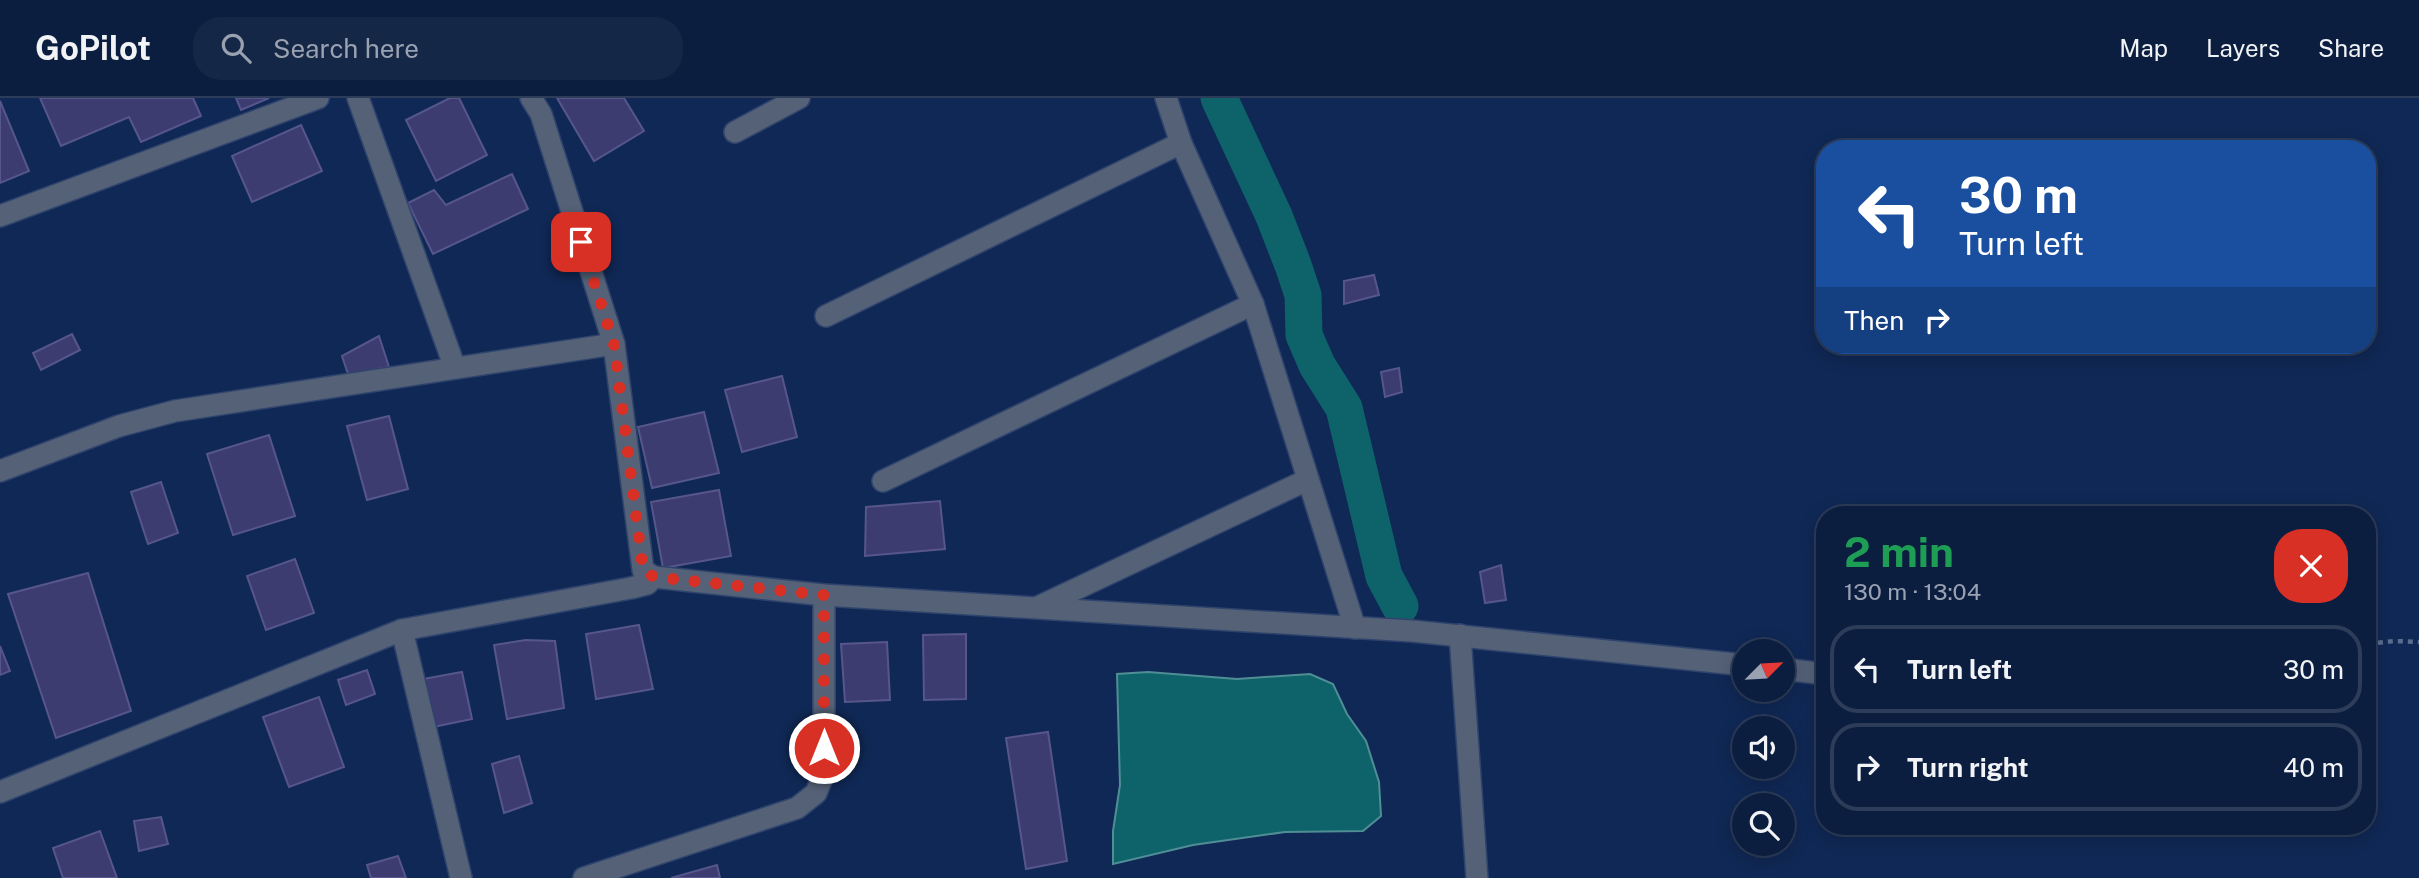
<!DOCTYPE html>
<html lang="en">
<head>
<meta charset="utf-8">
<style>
	:root { --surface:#0c1e40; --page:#152747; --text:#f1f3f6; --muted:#9aa2b1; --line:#2c3c59 }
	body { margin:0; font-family:"Public Sans",sans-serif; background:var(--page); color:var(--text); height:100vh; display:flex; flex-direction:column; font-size:26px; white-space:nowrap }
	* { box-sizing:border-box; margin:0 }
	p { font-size:23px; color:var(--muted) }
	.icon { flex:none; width:38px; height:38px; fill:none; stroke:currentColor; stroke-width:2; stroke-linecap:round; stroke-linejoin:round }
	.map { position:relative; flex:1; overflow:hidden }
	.drawer { position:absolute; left:1816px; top:408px; width:560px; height:329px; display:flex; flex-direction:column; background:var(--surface); border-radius:28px; box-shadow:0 4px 18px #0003,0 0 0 2px var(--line) }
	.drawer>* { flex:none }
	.banner { position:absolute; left:1816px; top:42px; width:560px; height:214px; border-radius:28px; box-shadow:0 4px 18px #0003,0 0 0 2px var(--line); background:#1a4fa0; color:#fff; overflow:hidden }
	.needle { width:46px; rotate:66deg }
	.controls { position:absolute; left:1732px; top:541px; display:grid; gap:14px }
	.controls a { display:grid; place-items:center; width:63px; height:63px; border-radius:50%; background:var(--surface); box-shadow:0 4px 18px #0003,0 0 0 2px var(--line); font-size:35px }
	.pin { position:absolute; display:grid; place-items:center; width:60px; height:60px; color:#fff; margin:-30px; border-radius:14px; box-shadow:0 4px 10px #0006 }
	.me { position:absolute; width:77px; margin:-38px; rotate:0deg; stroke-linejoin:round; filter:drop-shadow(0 0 5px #0008) }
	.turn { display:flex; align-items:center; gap:24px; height:147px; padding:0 28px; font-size:32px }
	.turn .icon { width:91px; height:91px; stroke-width:2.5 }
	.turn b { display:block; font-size:49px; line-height:60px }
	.then { display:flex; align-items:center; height:66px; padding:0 28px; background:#0003; gap:14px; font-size:26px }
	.round { display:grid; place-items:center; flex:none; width:74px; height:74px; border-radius:28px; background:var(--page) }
	.summary { display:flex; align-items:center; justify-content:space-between; height:119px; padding:0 28px }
	h1 { font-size:42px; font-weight:700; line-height:52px; color:#1e9e55 }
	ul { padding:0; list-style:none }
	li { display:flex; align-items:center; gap:21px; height:88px; margin:0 14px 10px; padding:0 14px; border:4px solid var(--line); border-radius:28px }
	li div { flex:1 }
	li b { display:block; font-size:26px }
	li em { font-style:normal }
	header { display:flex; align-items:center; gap:42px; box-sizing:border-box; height:98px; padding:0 35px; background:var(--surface); border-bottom:2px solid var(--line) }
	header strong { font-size:33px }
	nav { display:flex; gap:38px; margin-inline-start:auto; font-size:24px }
	.search { width:490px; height:63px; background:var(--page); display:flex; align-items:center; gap:18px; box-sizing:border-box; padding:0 24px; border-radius:28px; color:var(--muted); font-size:26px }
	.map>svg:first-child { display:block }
	.water { fill:#0d6369; stroke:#508e96; stroke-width:2 }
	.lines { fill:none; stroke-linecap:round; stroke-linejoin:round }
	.canal { stroke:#0d6369; stroke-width:37 }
	.building { fill:#3d3c70; stroke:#56568d; stroke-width:2 }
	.street-casing { stroke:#2f446d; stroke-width:24 }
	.path { stroke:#5b6e8f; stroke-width:4.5; stroke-dasharray:5 5; stroke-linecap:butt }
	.street { stroke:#546177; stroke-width:21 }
	.route { stroke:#d93025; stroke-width:12; stroke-dasharray:0 21.6 }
</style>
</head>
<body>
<header>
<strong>GoPilot</strong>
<div class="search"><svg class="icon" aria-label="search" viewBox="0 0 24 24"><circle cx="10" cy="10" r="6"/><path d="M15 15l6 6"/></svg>Search here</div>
<nav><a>Map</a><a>Layers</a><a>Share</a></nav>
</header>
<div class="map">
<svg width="2419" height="780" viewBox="0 0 2419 780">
	<rect width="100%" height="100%" fill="#102855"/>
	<!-- water -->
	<polygon class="water" points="1148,574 1237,581 1310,576 1333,586 1347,616 1366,643 1379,684 1381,718 1363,733 1285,734 1193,747 1113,766 1113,733 1120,687 1117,576"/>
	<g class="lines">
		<!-- canal -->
		<polyline class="canal" points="1219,0 1274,118 1293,167 1303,197 1304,237 1317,267 1344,310 1384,478 1400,508"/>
	</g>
	<!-- building -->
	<g class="building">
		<polygon points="40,0 193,0 201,18 141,44 129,19 61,48"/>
		<polygon points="236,0 269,0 241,12"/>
		<polygon points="450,0 459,0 487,57 436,83 406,22"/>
		<polygon points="557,0 624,0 644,33 594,63"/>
		<polygon points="0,3 29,73 0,85"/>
		<polygon points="301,27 322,73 252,104 232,58"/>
		<polygon points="512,76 528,111 433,156 408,105 434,92 446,107"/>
		<polygon points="1374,177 1379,197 1344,206 1344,183"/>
		<polygon points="72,236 80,252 41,272 33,255"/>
		<polygon points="379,238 389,269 348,276 342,258"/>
		<polygon points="1399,270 1402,294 1385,299 1381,274"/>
		<polygon points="782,278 797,339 742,354 725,292"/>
		<polygon points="704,314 719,375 652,390 638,329"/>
		<polygon points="389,318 408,391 367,402 347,328"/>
		<polygon points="269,337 295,418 233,437 207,356"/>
		<polygon points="161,384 178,435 148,446 131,394"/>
		<polygon points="719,392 731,458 663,470 651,404"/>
		<polygon points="940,403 945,451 865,458 866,409"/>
		<polygon points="295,461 314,515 266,532 247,478"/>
		<polygon points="1501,467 1506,502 1485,505 1480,474"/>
		<polygon points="88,475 131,613 56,640 8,496"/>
		<polygon points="639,527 653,591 596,601 586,536"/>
		<polygon points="966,536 966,601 924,602 923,537"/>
		<polygon points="526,542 555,543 564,610 507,621 494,547"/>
		<polygon points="887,544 890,602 845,604 841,546"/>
		<polygon points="0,548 10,573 0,577"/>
		<polygon points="367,572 375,596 346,607 338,582"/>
		<polygon points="462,574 472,621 433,629 423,581"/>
		<polygon points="319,599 344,669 289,689 263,619"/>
		<polygon points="1048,634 1067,763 1026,771 1006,640"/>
		<polygon points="519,658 532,705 504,715 492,666"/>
		<polygon points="161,719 168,746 139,753 134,723"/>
		<polygon points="100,733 117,780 63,780 53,750"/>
		<polygon points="398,758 406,780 371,780 367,767"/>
		<polygon points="717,767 720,780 671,780"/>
	</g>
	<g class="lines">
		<defs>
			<g id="street">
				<polyline points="358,0 455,270"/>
				<polyline points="1166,0 1181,45 1253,206 1355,530"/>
				<polyline points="735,34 799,0"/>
				<polyline points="0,118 318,0"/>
				<polyline points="826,218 1181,45"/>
				<polyline points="0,373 119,328 175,313 614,246"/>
				<polyline points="883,383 1253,206"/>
				<polyline points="654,479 824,497 1412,533 1745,567"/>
				<polyline points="1038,509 1307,382"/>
				<polyline points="402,532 461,780"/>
				<polyline points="1460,537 1477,780"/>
				<polyline points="1783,571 1825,576"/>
				<polyline points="0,694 402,532 631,490 647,486 654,479 643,472 614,246 541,16 531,0"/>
				<polyline points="584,780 797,710 816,695 824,675 824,497"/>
			</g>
		</defs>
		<!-- street casing -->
		<use href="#street" class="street-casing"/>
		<!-- path -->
		<polyline class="path" points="2368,546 2394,543 2419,544"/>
		<!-- street -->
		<use href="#street" class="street"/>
	</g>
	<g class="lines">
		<!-- route -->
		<polyline class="route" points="581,144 614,246 643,472 654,479 824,497 824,650"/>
	</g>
</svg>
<div class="controls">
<a><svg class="needle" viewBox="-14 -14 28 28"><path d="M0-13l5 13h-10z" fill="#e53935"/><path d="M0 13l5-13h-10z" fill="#9aa2b1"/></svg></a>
<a><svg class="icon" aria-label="sound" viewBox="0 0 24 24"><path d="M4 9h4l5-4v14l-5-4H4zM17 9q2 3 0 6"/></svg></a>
<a><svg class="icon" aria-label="search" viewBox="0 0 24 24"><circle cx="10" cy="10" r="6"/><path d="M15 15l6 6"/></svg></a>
</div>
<div class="pin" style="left:581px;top:144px;background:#d93025"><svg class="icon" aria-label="arrive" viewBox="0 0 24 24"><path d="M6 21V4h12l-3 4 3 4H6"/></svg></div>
<svg class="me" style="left:824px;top:650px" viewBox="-20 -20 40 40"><circle r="17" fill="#d93025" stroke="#fff" stroke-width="3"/><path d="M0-11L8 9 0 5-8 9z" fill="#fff"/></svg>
<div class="banner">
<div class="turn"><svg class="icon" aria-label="left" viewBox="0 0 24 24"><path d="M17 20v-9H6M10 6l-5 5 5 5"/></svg><div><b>30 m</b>Turn left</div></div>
<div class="then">Then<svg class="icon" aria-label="right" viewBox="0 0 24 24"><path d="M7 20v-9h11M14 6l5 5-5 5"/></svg></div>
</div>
<section class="drawer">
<div class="summary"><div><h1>2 min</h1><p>130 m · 13:04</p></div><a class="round" style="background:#d93025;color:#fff"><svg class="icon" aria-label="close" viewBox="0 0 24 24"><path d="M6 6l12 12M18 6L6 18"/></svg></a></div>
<ul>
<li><svg class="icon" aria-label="left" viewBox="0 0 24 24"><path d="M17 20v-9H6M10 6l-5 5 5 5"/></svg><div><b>Turn left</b></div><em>30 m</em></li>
<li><svg class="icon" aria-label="right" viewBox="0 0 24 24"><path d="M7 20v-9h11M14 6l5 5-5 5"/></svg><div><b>Turn right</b></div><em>40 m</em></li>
</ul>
</section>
</div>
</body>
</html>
